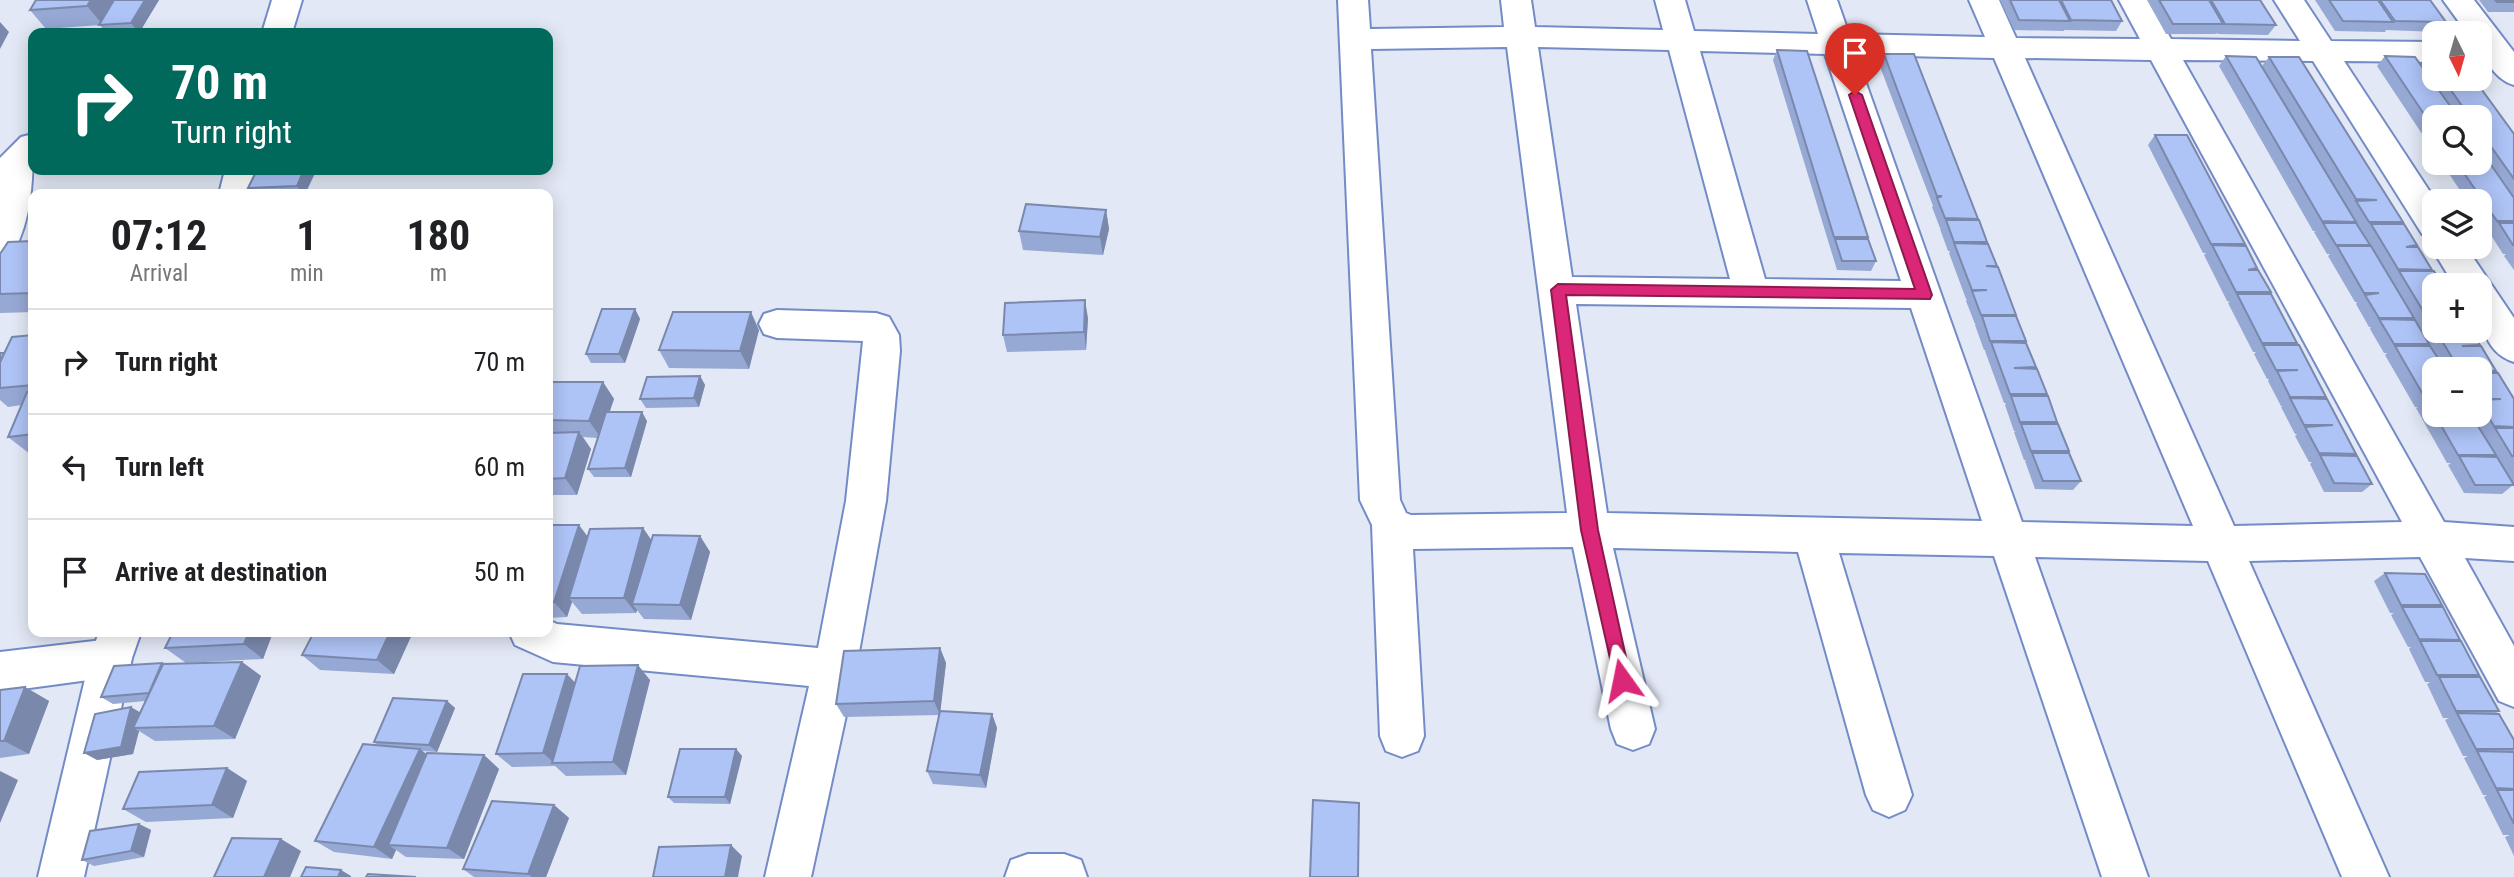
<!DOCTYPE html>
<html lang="en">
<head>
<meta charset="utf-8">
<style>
	:root { --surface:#fff; --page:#f2f2f2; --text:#202124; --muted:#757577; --line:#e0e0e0 }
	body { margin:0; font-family:"Roboto Condensed",sans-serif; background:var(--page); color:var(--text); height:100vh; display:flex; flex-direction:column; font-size:26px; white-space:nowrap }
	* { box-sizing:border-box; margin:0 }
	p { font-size:23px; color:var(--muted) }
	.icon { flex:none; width:38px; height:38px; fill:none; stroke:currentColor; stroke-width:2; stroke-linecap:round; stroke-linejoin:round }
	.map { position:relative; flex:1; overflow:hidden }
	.side { position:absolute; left:28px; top:189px; width:525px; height:448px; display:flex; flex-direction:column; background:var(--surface); border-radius:14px; box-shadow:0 4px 18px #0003 }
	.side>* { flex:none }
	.hud { position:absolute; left:28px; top:28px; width:525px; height:147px; border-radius:14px; box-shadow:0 4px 18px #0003; background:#00695c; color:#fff; overflow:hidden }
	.needle { width:46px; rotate:175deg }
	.fabs { position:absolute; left:2422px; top:21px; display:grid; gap:14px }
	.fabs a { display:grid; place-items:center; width:70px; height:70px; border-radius:14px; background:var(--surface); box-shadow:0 4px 18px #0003; font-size:35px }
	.pin { position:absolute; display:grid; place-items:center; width:60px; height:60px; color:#fff; margin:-72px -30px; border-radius:50% 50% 50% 0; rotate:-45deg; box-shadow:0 0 7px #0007 }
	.pin .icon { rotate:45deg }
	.me { position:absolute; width:77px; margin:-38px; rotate:348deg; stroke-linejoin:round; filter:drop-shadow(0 0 5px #0008) }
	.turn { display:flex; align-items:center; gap:24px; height:147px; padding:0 28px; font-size:32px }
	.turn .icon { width:91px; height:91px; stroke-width:2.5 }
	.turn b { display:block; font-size:49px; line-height:60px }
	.eta { display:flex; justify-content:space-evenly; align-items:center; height:119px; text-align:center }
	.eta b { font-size:42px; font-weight:700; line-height:49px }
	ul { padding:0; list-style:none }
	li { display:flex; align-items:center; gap:21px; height:105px; padding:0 28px; border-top:2px solid var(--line) }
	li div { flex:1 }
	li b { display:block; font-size:26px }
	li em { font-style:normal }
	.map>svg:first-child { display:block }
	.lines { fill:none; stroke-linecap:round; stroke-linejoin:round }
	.minor-casing { stroke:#738bc7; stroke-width:4 }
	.tertiary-casing { stroke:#738bc7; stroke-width:4 }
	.minor { fill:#fff; fill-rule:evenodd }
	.tertiary { fill:#fff; fill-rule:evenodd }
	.wall { fill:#96a8d4; fill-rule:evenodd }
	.shaded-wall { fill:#7a88ac }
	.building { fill:#aec3f6; stroke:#7a88ac; stroke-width:2 }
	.route { fill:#db2777; stroke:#8e194d; stroke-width:2 }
</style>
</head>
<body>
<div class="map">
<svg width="2514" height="877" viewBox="0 0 2514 877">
	<rect width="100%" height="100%" fill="#e2e8f5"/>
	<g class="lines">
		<defs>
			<g id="minor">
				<path d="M1338,0H1368L1370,29L1504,27L1501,0H1531L1535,27L1663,30L1655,0H1685L1694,31L1818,34L1807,0H1837L1849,34L1985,37L1969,0H1999L2016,38L2140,39L2119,0H2149L2171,39L2300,41L2274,0H2304L2331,41L2434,42V62L2344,61L2436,201L2434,238L2422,234L2313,61L2183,60L2444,522L2514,527V561L2465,558L2514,646V707L2499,701L2420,557L2249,561L2389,877H2342L2208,561L2035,557L2148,877H2102L1994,556L1839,553L1912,795L1905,810L1889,817L1873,810L1866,795L1798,552L1613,548L1655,729L1649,744L1633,750L1617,744L1611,729L1573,547L1413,549L1424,736L1418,751L1402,757L1386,751L1380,736L1372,525L1360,500ZM1507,47L1567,513L1411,515L1406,513L1400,500L1371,49ZM1538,47L1669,50L1730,279L1572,277ZM1700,51L1825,54L1901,281L1765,279ZM1856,55L1994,58L2193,526L2022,522ZM2025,58L2151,60L2402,522L2234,526ZM1576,304L1911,308L1982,521L1607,513Z"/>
				<path d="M2443,0H2474L2514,52V85C2493,79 2480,54 2480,33H2467Z"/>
				<path d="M33,134C33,175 33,218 12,255L0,259V158L21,137Z"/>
				<path d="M2434,240V247H2466L2514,318V362C2480,351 2480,315 2480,285H2454L2431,247Z"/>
				<polygon points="777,310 876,313 889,317 899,335 900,351 886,501 856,669 811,877 765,877 809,686 553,662 515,645 509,632 548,632 548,620 557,624 818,648 846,501 863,341 777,338 764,334 759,324 764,314"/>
				<polygon points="111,639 126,644 132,658 126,672 111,677 0,692 0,652"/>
				<polygon points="1028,854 1064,854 1081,860 1087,877 1005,877 1011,860"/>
			</g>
			<g id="tertiary">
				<polygon points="272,0 302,0 292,33 262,33"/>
				<polygon points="225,170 259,170 253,194 219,194"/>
				<polygon points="99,632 141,632 132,658 84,877 38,877 90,658"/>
			</g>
		</defs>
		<!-- minor casing -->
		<use href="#minor" class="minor-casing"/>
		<!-- tertiary casing -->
		<use href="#tertiary" class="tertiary-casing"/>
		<!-- minor -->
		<use href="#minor" class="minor"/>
		<!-- tertiary -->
		<use href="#tertiary" class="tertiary"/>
	</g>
	<!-- wall -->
	<g class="wall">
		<polygon points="159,0 139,33 106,33 100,25 46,29 30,10"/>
		<polygon points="2000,0 2111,0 2122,21 2116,31 2065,30 2065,29 2064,31 2014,30"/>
		<polygon points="2147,0 2260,0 2276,25 2268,35 2218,34 2217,33 2216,34 2166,34"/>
		<polygon points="2315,0 2430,0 2446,22 2437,32 2386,30 2385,32 2335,31"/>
		<polygon points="2479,0 2514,0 2514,12 2488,12"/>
		<polygon points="1777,50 1868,237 1867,239 1876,261 1871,271 1837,270 1773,60"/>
		<polygon points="1884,54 1978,219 1977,220 1987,242 1986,244 1997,266 1996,267 2016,315 2014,316 2026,341 2025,343 2036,367 2035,369 2047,394 2045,396 2057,422 2056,424 2069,451 2068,453 2081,481 2073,490 2035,489 2025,461 2026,460 2024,460 2014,432 2016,431 2014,431 2005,405 2006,403 2004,403 1985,351 1986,350 1984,350 1975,325 1976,324 1975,324 1966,301 1967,299 1966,299 1949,253 1950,251 1948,251 1940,229 1941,228 1940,228 1932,207 1933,206 1879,64"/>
		<path d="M2226,56L2262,66L2269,57L2403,222L2401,224L2417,245L2416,247L2432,270L2431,271L2434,285V331H2471L2480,345L2478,346L2496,371L2494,373L2514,399V487L2513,485L2502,494L2464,493L2448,465L2451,463H2447L2416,408L2418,407H2415L2385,355L2387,353H2384L2370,329L2371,327H2369L2356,304L2357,302H2355L2328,256L2330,254H2327L2314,232L2316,231H2313L2219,66ZM2434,369H2480V415H2434Z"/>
		<polygon points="2385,56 2421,65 2428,57 2434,57 2434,79 2474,79 2514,134 2514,270 2504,256 2506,254 2503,254 2489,232 2490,231 2487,231 2480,219 2480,201 2467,201 2442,163 2480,163 2480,117 2434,117 2434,152 2377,66"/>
		<polygon points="2155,135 2245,244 2244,246 2257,268 2256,270 2271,292 2269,294 2297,343 2296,345 2326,397 2325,399 2356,454 2354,456 2372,484 2362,492 2324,492 2310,464 2312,462 2309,462 2295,436 2297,434 2295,434 2281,407 2283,406 2281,406 2268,381 2269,379 2267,379 2254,354 2256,352 2253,352 2228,303 2230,302 2227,301 2204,255 2206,253 2203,253 2148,145"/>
		<polygon points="315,173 305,194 253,194 248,188"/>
		<polygon points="1106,210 1109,229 1103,255 1023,250 1019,231"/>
		<polygon points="33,241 33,312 0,313 0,254"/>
		<polygon points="635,309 640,319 625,363 591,363 586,354"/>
		<polygon points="1088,318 1086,350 1007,352 1003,335"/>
		<polygon points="759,330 749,369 669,368 659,350"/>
		<polygon points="33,335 33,454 30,454 8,437 22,405 8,407 0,400 0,353 4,353"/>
		<polygon points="700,376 705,385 699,407 646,408 640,399"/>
		<polygon points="548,382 603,382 614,399 609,412 647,421 631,477 594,477 588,469 598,438 583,437 591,449 577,495 548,495"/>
		<polygon points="548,525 587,536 643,528 652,541 700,536 710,552 691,620 644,619 637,610 636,613 582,614 572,602 567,617 548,618"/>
		<polygon points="2385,573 2442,605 2439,607 2460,640 2458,641 2479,675 2475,677 2499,711 2495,714 2514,740 2514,856 2505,837 2510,835 2503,835 2484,797 2487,795 2483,795 2464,758 2468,756 2463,756 2445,720 2449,718 2443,718 2427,684 2430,682 2425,682 2409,649 2411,647 2408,647 2391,615 2394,613 2390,613 2374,581"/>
		<polygon points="273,632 263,659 186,663 165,648"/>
		<polygon points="314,632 413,632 394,674 320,670 302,655"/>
		<polygon points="940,648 946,663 940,711 992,714 997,728 986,788 933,784 927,771 939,715 844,717 836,704"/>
		<polygon points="242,662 261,676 235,739 155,741 139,731 133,754 97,760 140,712 145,701 113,704 101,697 162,663 163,664"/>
		<polygon points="650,680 626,775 566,776 555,766 512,767 496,754 575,682"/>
		<polygon points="25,687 49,701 29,754 0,758 0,690"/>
		<polygon points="447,701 455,708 437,752 422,751 427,754 484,755 499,769 464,859 406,857 396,850 392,859 334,852 315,841 378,745 374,742"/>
		<polygon points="736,749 742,756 730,804 674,803 668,797"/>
		<polygon points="227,768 247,781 233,818 146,822 123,809"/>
		<polygon points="554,805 569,818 546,877 474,877 463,869"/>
		<polygon points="139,824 151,830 144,857 94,866 82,860"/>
	</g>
	<!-- shaded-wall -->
	<g class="shaded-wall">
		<polygon points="91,0 117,0 103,25 87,6"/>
		<polygon points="145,0 159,0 139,33 131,23"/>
		<polygon points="0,22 9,32 0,49"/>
		<polygon points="304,170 313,170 315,173 305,194 303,194 297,186"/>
		<polygon points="1106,210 1109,229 1103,255 1100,237"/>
		<polygon points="1085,300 1088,318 1086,350 1084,332"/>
		<polygon points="635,309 640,319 625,363 619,354"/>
		<polygon points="751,312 759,330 749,369 740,351"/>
		<polygon points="700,376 705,385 699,407 694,398"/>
		<polygon points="603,382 614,399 601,438 589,421"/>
		<polygon points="642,412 647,421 631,477 625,468"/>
		<polygon points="579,432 591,449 577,495 565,478"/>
		<polygon points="579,525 591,541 569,598 572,602 567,617 554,602"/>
		<polygon points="643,528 654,544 632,604 637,610 636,613 624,598"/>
		<polygon points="700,536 710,552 691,620 680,605"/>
		<polygon points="249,632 273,632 263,659 244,644"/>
		<polygon points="390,632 413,632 394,674 377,660"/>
		<polygon points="940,648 946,663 940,715 934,701"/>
		<polygon points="242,662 261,676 235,739 214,726"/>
		<polygon points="638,665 650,680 626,775 613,762"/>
		<polygon points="567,674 580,688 554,763 543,753"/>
		<polygon points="25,687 49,701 29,754 4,741"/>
		<polygon points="447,701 455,708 437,752 429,745"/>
		<polygon points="131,707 143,714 133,728 139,731 133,754 97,760 84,753"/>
		<polygon points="992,714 997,728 986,788 980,775"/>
		<polygon points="420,749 437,763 388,845 396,850 392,859 374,847"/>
		<polygon points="736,749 742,756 730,804 725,797"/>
		<polygon points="484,755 499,769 464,859 447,848"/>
		<polygon points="227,768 247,781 233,818 212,805"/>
		<polygon points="0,771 18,780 0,823"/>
		<polygon points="554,805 569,818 546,877 532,877 528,874"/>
		<polygon points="139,824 151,830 144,857 131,851"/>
		<polygon points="281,839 301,851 290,877 264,877"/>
		<polygon points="731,845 742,856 738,877 725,877"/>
		<polygon points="341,870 351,876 351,877 338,877"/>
	</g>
	<!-- building -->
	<g class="building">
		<polygon points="36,0 91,0 87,6 30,10"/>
		<polygon points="114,0 145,0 131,23 99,25"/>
		<polygon points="2010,0 2059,0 2070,21 2019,20"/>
		<polygon points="2061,0 2111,0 2122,21 2071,20"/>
		<polygon points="2159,0 2209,0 2223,24 2173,24"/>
		<polygon points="2211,0 2260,0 2276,25 2225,24"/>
		<polygon points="2329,0 2378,0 2393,22 2343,21"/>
		<polygon points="2380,0 2430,0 2446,22 2395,21"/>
		<polygon points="2495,0 2514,0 2514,2 2497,2"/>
		<polygon points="1777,50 1807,51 1868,237 1834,237"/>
		<polygon points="1884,54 1914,54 1978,219 1945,218 1937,198 1942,196 1937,196"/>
		<polygon points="2226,56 2256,57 2356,222 2322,221"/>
		<polygon points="2385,56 2415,57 2458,117 2434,117 2434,129"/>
		<polygon points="2269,57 2299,57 2403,222 2369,222 2356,201 2377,200 2356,199"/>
		<polygon points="2428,57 2434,57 2434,66"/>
		<polygon points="2443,79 2474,79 2514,134 2514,179 2480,131 2480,117 2470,117"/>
		<polygon points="2155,135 2187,135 2245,244 2211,244"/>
		<polygon points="2480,149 2514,198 2514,221 2497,221 2457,163 2480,163"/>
		<polygon points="257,170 304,170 297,186 248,188"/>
		<polygon points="1026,204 1106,210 1100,237 1019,231"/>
		<polygon points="1946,220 1979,220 1987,242 1954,242"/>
		<polygon points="2323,223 2356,223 2370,245 2336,245"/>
		<polygon points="2499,223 2514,223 2514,245 2513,245"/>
		<polygon points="2371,224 2404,224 2417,245 2406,247 2418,247 2432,270 2398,269"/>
		<polygon points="1835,239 1868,239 1876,261 1842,261"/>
		<polygon points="33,241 33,293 0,294 0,254 8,242"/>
		<polygon points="1954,243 1988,244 1997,266 1986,266 1998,267 2016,315 1981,315 1972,291 1987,290 1972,290"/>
		<polygon points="2212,245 2246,246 2257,268 2248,270 2258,270 2271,292 2236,292"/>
		<polygon points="2337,246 2371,246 2414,318 2379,318 2365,295 2379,293 2364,293"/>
		<polygon points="2399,271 2434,271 2442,285 2434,285 2434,319 2428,319"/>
		<polygon points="2237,294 2271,294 2297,343 2262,343"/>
		<polygon points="1085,300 1084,332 1003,335 1005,303"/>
		<polygon points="602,309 635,309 619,354 586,354"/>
		<polygon points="673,312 751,312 740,351 659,350"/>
		<polygon points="1982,316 2016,316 2026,341 1990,341"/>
		<polygon points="2379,319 2415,320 2429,344 2394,344"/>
		<polygon points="2429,320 2434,320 2434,328"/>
		<polygon points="2436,331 2471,331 2480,345 2462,346 2481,346 2496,371 2480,371 2480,369 2459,369"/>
		<polygon points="33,335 33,385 0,388 0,362 12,337"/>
		<polygon points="1991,342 2026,343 2036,367 2014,368 2037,369 2047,394 2010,394"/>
		<polygon points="2263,345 2299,345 2326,397 2290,397 2277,371 2298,370 2276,370"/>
		<polygon points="2395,346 2430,346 2445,369 2434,369 2434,398 2425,398"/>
		<polygon points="0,353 4,353 0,362"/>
		<polygon points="2480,373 2498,373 2514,399 2514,427 2494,426 2480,403 2480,400 2501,399 2480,399"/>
		<polygon points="700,376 694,398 640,399 647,377"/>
		<polygon points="548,382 603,382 589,421 548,420"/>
		<polygon points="27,392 33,392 33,434 8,437"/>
		<polygon points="2011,396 2048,396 2057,422 2020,422"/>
		<polygon points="2290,398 2327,399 2356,454 2319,453 2305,427 2333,425 2304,425"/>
		<polygon points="2426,399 2434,399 2434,414"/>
		<polygon points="606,412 642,412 625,468 588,469"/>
		<polygon points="2435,415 2471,415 2496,455 2458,455"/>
		<polygon points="2021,424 2058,424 2069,451 2031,451"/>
		<polygon points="2495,428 2514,428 2514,456 2512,456"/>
		<polygon points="579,432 565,478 548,479 548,433"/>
		<polygon points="2032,453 2069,453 2081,481 2043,481"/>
		<polygon points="2320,455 2357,456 2372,484 2334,483"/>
		<polygon points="2459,456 2497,457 2514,485 2475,485"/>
		<polygon points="548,525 579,525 554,602 548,602"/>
		<polygon points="643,528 624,598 569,598 590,529"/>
		<polygon points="653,535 700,536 680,605 632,604"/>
		<polygon points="2385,573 2425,574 2442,605 2401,605"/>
		<polygon points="2402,607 2443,607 2460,640 2419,639"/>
		<polygon points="173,632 249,632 244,644 165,648"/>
		<polygon points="314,632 390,632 377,660 302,655"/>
		<polygon points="2420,641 2461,641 2479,675 2437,675"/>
		<polygon points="940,648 934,701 836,704 844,651"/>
		<polygon points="242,662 214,726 133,728 163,664"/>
		<polygon points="162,663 149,693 101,697 114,666"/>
		<polygon points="638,665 613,762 552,763 580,666"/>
		<polygon points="523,674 567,674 543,753 496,754"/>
		<polygon points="2439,677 2480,677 2499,711 2456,711"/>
		<polygon points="25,687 4,741 0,741 0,690"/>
		<polygon points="393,698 447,701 429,745 374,742"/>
		<polygon points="131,707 121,747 84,753 95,714"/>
		<polygon points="940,711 992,714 980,775 927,771"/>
		<polygon points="2457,713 2499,714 2514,740 2514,749 2476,749"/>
		<polygon points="363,744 420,749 374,847 315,841"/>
		<polygon points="680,749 736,749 725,797 668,797"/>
		<polygon points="2477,751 2514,752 2514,789 2496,788"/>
		<polygon points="427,753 484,755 447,848 388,845"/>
		<polygon points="227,768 212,805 123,809 139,772"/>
		<polygon points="2497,790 2514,790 2514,824"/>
		<polygon points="1313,800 1359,803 1358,877 1310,877"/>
		<polygon points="492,801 554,805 528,874 463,869"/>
		<polygon points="139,824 131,851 82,860 90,831"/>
		<polygon points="232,838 281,839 264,877 214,877"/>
		<polygon points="731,845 725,877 653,877 659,847"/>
		<polygon points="306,867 341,870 338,877 301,877"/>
		<polygon points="368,874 416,877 366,877"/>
	</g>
	<!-- route -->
	<polygon class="route" points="1855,91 1862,95 1932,295 1930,299 1566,295 1598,530 1631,680 1628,685 1616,685 1581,530 1551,290 1558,284 1915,289 1849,95"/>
</svg>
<div class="fabs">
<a><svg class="needle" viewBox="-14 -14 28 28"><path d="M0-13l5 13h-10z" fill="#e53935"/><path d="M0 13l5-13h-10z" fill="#757577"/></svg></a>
<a><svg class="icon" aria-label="search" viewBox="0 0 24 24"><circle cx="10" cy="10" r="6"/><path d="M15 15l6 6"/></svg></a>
<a><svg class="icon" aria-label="layers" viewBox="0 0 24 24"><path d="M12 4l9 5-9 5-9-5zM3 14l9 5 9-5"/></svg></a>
<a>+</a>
<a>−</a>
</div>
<div class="pin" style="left:1855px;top:95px;background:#d93025"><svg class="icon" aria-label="arrive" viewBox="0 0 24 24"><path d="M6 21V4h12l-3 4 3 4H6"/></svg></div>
<svg class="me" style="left:1622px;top:680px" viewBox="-20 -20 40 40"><path d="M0-17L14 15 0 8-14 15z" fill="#db2777" stroke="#fff" stroke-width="4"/></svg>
<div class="hud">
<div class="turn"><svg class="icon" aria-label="right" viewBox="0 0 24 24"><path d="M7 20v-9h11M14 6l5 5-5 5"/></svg><div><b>70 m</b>Turn right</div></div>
</div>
<section class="side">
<div class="eta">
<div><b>07:12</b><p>Arrival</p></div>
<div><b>1</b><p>min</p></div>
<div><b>180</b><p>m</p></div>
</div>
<ul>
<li><svg class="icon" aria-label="right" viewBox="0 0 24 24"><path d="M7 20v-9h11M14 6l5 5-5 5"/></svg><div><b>Turn right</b></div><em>70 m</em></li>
<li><svg class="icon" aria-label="left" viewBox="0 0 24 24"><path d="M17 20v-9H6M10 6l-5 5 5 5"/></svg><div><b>Turn left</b></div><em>60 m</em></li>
<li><svg class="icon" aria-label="arrive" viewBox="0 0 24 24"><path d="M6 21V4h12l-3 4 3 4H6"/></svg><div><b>Arrive at destination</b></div><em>50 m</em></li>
</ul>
</section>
</div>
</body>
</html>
